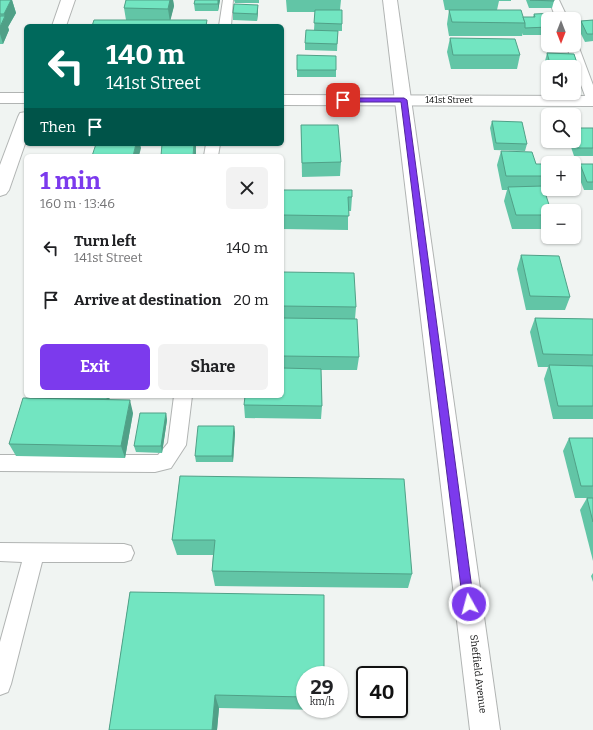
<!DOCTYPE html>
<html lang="en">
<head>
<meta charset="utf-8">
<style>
	:root { --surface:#fff; --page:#f2f2f2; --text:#202124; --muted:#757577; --accent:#7c3aed }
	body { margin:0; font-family:Bitter,serif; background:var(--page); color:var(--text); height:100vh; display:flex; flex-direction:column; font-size:15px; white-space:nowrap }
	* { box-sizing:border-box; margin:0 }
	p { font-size:13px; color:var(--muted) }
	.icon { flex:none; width:22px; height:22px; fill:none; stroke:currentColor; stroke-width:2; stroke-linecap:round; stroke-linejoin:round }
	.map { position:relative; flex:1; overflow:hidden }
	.drawer { position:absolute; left:24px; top:154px; width:260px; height:244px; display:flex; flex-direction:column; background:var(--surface); border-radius:6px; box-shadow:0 1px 3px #0004 }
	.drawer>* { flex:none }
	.banner { position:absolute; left:24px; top:24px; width:260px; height:122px; border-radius:6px; box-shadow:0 1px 3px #0004; background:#00695c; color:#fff; overflow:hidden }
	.needle { width:26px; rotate:180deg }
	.controls { position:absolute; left:541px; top:12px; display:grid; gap:8px }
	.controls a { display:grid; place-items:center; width:40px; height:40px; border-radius:6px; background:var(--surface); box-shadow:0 1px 3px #0004; font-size:20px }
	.speed { position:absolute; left:296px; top:666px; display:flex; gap:8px; font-size:20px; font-weight:700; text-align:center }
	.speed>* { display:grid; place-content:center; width:52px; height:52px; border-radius:50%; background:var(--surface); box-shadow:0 1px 3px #0004; line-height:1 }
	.speed small { font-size:10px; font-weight:400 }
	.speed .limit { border:2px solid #111; border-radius:6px; background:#fff; color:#111 }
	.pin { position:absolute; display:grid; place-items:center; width:34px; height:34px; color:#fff; margin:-17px; border-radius:8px; box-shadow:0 2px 6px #0006 }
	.me { position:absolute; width:44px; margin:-22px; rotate:353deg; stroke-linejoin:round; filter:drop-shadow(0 0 3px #0008) }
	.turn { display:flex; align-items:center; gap:14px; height:84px; padding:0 16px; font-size:18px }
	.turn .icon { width:52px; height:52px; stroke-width:2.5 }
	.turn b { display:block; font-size:28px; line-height:34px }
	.then { display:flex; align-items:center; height:38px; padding:0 16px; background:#0003; gap:8px; font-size:15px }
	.round { display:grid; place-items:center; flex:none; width:42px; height:42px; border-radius:6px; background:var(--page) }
	.summary { display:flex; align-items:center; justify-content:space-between; height:68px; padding:0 16px }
	h1 { font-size:24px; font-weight:700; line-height:30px; color:var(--accent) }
	.button { display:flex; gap:8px; margin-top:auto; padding:8px 16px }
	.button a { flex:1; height:46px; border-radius:6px; background:var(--accent); color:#fff; font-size:16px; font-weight:700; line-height:46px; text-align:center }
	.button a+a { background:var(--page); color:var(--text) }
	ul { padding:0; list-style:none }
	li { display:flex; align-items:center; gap:12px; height:52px; padding:0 16px }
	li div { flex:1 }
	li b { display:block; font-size:15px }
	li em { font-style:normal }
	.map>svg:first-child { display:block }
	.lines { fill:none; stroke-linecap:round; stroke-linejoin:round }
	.service-casing { stroke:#b1b4b3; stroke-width:2 }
	.minor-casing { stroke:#b1b4b3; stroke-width:2 }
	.tertiary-casing { stroke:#b1b4b3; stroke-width:2 }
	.secondary-casing { stroke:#b1b4b3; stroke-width:2 }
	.service { fill:#fff; fill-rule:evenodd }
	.minor { fill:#fff; fill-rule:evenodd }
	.tertiary { fill:#fff; fill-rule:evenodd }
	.secondary { fill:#fff; fill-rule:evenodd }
	.wall { fill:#62c5a6 }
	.shaded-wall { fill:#50a087 }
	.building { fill:#72e5c1; stroke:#50a087 }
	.route { fill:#7c3aed; stroke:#51269a }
	.labels { text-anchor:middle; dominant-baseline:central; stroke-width:3; stroke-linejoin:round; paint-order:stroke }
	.far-street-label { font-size:9px; fill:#0f1010; stroke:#fff }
	.street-label { font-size:10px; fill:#0f1010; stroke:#fff }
</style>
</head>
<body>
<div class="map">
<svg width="593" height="730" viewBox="0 0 593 730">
	<rect width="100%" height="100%" fill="#f0f4f2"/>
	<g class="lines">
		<defs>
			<g id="service">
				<polygon points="223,0 233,0 231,26 219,26"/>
				<polygon points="549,0 559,0 568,19 556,19"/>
				<polygon points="574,42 578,45 593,85 593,105 587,101 566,45 574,45"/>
				<polygon points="206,144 220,144 218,156 204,156"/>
				<polygon points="174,396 192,396 186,445 171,468 155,472 0,471 0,455 158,455 168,443"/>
				<polygon points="0,543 124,544 131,546 134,553 131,560 124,562 42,562 11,684 8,692 0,695 0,642 22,562 0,561"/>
			</g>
			<g id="minor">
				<rect x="0" y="93" width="26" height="10"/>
				<polygon points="282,95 593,96 593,106 282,105"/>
			</g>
			<polygon id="tertiary" points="383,0 397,0 500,730 470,730"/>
			<g id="secondary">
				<polygon points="61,0 75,0 66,26 52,26"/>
				<polygon points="26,112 26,141 9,190 6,194 0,196 0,165 18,117 20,113"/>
			</g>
		</defs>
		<!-- service casing -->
		<use href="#service" class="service-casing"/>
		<!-- minor casing -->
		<use href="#minor" class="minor-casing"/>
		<!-- tertiary casing -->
		<use href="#tertiary" class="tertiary-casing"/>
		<!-- secondary casing -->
		<use href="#secondary" class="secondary-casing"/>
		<!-- service -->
		<use href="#service" class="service"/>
		<!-- minor -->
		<use href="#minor" class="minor"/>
		<!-- tertiary -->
		<use href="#tertiary" class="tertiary"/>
		<!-- secondary -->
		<use href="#secondary" class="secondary"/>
	</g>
	<!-- wall -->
	<g class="wall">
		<polygon points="0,0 12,0 16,13 8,27 9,30 3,44 0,44"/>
		<polygon points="126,0 173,0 174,6 170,20 207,20 207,26 92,26 126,20 124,8"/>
		<polygon points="195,0 220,0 218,11 195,11 194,4"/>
		<polygon points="234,0 259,0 259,3 235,3"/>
		<polygon points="286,0 341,0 340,10 342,24 342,31 336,31 338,31 337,51 305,50 305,43 314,30 315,12 287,12"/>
		<polygon points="443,0 511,0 511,1 499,1 497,10 445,10"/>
		<polygon points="526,0 554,0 554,1 552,8 529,8"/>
		<polygon points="258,5 258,12 257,21 233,20 233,13"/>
		<polygon points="449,10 523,17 533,17 534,14 548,19 548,35 523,35 523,33 522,36 449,36 447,24"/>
		<polygon points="593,20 593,41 585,42 578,28 581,21"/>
		<polygon points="450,38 520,55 517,69 451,69 447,52"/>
		<polygon points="547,53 574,54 580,72 578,79 574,79 574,67 548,67 548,72 545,61"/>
		<polygon points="297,55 336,70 336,77 297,77"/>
		<polygon points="492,121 527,144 525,151 494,150 490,128"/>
		<polygon points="301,125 341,162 340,176 302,177"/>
		<polygon points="593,128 593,156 574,156 569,141 574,141"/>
		<polygon points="230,144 268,144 268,145 231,145"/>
		<polygon points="501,151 536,164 548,164 548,189 550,189 549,190 544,190 548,211 548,229 512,229 504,201 507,190 502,190 497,165"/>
		<polygon points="580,164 593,164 593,190 584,190 577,172"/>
		<polygon points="282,190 352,197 351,211 348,211 348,230 282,229"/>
		<polygon points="521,255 570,297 565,310 526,310 517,269"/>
		<polygon points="282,272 356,307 355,319 359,357 357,370 321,370 322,406 321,419 245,418 244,405 282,396"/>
		<polygon points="535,318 593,319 593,419 553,419 544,379 548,367 538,367 530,332"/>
		<polygon points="28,396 110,396 109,400 133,413 125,458 16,456 9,444 29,398"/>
		<polygon points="198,396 232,396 232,397"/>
		<polygon points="166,413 167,420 162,453 136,452 134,446"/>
		<polygon points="234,426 235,433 233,462 196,462 195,456"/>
		<polygon points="569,438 593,438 593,498 575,498 563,451"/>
		<polygon points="180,476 412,574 408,588 215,586 212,571 213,555 177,555 172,540"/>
		<polygon points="587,498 593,498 593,561 580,510"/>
		<polygon points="593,573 593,582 591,576"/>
		<polygon points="130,592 305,675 305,709 323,709 322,710 219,708 217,730 109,730"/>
	</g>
	<!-- shaded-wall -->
	<g class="shaded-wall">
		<polygon points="11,0 12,0 16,13 8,27 9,30 3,44 0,34 0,27 5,17 4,14"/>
		<polygon points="170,0 173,0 174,6 170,22 168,9"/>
		<polygon points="218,0 220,0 218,11"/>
		<polygon points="258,5 258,12 257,21 257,14"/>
		<polygon points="136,144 140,144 141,148 139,156 133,156"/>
		<polygon points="194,144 196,144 196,156 193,156"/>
		<polygon points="106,396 110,396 108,404"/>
		<polygon points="130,400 133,413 125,458 121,446"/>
		<polygon points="166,413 167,420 162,453 161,446"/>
		<polygon points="234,426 235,433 233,462 232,456"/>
		<polygon points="215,695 219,708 217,730 212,730"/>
	</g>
	<!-- building -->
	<g class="building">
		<polygon points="0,0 11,0 4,14 0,14"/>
		<polygon points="126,0 170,0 168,9 124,8"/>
		<polygon points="195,0 218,0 218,4 194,4"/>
		<polygon points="530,0 554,0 554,1"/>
		<polygon points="234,4 258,5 257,14 233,13"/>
		<polygon points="315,10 342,10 342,24 314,23"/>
		<polygon points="449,10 521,10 525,23 452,22"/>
		<polygon points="556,13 559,19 548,19 548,27 525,28 525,23 523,17 535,17 534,14"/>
		<polygon points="0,16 5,16 0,27"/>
		<polygon points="94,20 207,20 206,26 92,26"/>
		<polygon points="593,20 593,34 587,34 581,21"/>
		<rect x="234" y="25" width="22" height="1"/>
		<polygon points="306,30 338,31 337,44 305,43"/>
		<polygon points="450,38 515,39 520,55 453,55"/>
		<polygon points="547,53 574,54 580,72 574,72 574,67 551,67"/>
		<polygon points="297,55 336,56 336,70 297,70"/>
		<polygon points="492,121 522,122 527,144 496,143"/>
		<polygon points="301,125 338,125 341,162 302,163"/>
		<polygon points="574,128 593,128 593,148 577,148 574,141"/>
		<polygon points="96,144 136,144 133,156 92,156"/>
		<polygon points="162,144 194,144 193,156 161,156"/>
		<polygon points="501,151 532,152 536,164 548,164 548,176 506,176"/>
		<polygon points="580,164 593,164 593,182 587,182"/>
		<polygon points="543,186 551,211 548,211 548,215 516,215 508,187"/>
		<polygon points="282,190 352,190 352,197 348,197 349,216 282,215"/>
		<polygon points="521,255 559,256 570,297 530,296"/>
		<polygon points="282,272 354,273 356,307 282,306"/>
		<polygon points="282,318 357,319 359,357 282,356"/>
		<polygon points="535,318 593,319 593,355 543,354"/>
		<polygon points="549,365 593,366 593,406 558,406"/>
		<polygon points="282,368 321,369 322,406 244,405 245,396 282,396"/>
		<polygon points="23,398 130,400 121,446 9,444"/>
		<polygon points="140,413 166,413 161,446 134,446"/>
		<polygon points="198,426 234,426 232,456 195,456"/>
		<polygon points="569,438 593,438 593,486 581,486"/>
		<polygon points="180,476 404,479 412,574 212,571 215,540 172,540"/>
		<polygon points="587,498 593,498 593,522"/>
		<polygon points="130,592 324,595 324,675 305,675 305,697 215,695 212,730 109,730"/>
	</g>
	<!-- route -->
	<polygon class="route" points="341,98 404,98 407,100 474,604 473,608 469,610 465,608 463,604 401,102 343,102 341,101"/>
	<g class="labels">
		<!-- far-street labels -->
		<g class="far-street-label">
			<text x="449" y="100">141st Street</text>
		</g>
		<!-- street labels -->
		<g class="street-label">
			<text transform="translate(478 674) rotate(83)">Sheffield Avenue</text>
		</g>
	</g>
</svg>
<div class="controls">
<a><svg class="needle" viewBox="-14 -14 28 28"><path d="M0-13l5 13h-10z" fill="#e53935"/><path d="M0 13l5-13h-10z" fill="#757577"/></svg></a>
<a><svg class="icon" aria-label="sound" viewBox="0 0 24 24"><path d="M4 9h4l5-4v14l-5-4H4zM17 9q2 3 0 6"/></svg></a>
<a><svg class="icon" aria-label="search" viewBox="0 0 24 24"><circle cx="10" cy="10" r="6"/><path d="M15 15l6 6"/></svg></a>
<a>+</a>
<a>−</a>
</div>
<div class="speed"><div>29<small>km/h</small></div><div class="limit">40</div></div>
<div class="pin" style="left:343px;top:100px;background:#d93025"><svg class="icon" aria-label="arrive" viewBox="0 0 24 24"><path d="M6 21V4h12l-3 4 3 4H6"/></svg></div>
<svg class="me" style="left:469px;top:604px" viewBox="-20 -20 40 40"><circle r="17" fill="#7c3aed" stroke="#fff" stroke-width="3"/><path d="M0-11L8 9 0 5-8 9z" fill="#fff"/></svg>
<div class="banner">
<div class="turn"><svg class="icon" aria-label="left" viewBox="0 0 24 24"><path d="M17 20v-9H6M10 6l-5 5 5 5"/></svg><div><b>140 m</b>141st Street</div></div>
<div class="then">Then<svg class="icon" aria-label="arrive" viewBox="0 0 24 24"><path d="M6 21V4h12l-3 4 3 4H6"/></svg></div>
</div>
<section class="drawer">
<div class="summary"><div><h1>1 min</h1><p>160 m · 13:46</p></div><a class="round"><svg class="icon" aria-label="close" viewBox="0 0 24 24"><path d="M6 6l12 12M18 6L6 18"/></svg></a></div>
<ul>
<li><svg class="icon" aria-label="left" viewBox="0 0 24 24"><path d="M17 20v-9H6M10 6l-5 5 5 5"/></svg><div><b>Turn left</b><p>141st Street</p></div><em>140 m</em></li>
<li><svg class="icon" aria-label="arrive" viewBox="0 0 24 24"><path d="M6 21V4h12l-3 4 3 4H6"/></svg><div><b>Arrive at destination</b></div><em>20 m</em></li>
</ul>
<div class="button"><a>Exit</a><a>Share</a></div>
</section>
</div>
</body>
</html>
